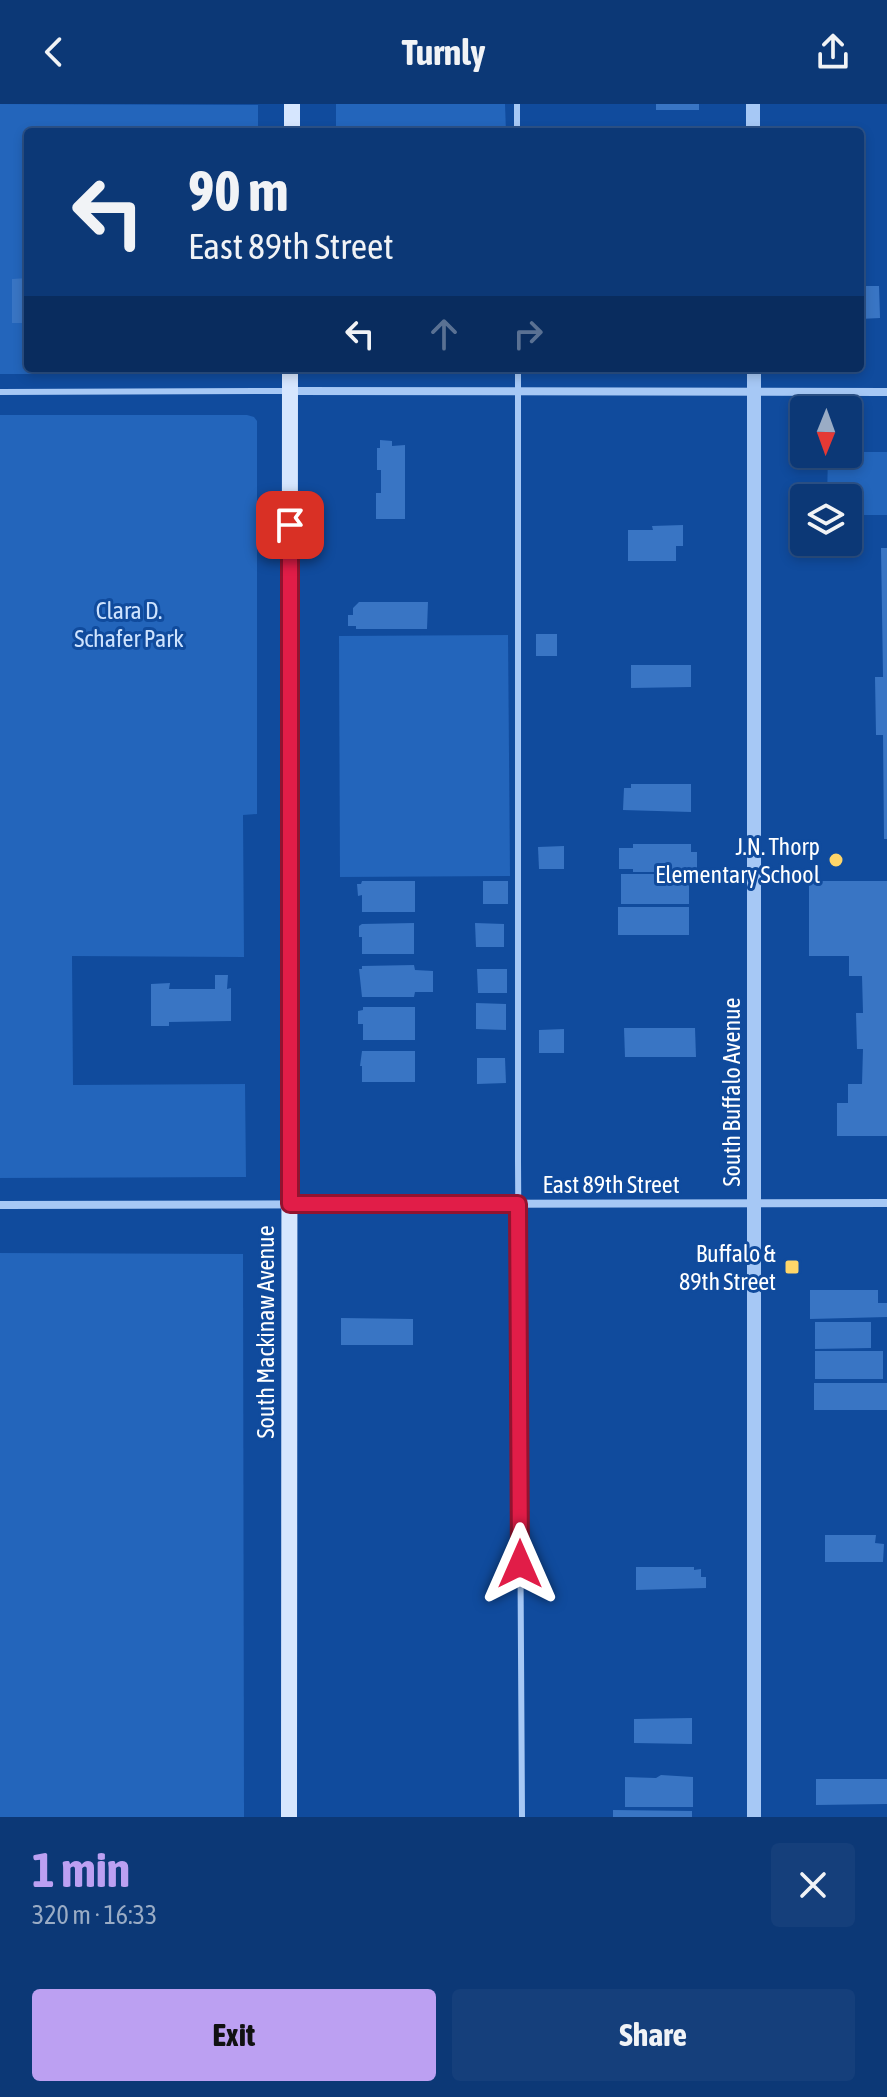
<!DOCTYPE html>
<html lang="en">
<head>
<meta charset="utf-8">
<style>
	:root { --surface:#0c3876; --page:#153f7b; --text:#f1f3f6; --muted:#9aacc5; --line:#2c5288; --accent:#bca0f2 }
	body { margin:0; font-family:"Asap Condensed",sans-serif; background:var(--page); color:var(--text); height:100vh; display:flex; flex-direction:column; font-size:30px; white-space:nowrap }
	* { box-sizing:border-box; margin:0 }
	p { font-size:26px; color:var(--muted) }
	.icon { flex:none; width:44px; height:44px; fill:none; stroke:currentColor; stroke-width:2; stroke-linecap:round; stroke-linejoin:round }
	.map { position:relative; height:1713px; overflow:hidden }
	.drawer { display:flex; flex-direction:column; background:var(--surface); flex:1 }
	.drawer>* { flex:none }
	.top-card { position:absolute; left:24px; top:24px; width:840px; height:244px; border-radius:8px; box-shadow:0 4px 12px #0003,0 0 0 2px var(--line); background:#0c3876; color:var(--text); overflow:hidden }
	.needle { width:52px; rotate:181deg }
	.tools { position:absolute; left:790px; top:292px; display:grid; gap:16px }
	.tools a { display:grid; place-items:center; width:72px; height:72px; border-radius:8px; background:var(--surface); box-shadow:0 4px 12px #0003,0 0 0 2px var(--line); font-size:40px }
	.pin { position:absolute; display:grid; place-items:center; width:68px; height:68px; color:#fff; margin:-34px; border-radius:16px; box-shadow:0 4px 12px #0006 }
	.me { position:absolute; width:88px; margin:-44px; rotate:0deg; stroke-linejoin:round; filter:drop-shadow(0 0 6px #0008) }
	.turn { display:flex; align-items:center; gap:28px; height:168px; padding:0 32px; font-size:36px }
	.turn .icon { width:104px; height:104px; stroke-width:2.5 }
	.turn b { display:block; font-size:56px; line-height:68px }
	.lanes { display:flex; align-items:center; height:76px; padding:0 32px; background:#0003; justify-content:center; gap:40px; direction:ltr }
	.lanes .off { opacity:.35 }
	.round { display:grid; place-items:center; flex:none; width:84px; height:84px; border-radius:8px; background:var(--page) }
	.head { display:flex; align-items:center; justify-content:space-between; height:136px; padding:0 32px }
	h1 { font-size:48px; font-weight:700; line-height:60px; color:var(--accent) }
	.cta { display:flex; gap:16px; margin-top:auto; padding:16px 32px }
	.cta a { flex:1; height:92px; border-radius:8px; background:var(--accent); color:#111; font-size:32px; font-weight:700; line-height:92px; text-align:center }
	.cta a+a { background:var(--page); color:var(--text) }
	header { display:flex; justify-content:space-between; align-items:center; height:104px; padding:0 32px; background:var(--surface); font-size:36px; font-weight:700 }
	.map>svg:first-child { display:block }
	.green { fill:#2365bb }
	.building { fill:#3975c4 }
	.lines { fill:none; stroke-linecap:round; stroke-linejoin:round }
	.service { stroke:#a6c8f5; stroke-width:6 }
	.minor { stroke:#a6c8f5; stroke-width:8 }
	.tertiary { stroke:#a6c8f5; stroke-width:14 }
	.secondary { stroke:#d6e6fe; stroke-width:16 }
	.route-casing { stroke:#92132f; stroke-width:20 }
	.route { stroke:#e11d48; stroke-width:14 }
	.poi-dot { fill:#ffd669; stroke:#104b9d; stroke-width:3 }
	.labels { text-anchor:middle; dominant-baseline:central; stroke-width:6; stroke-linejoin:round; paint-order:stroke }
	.park-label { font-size:24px; fill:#cee3fe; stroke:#104b9d }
	.poi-label { font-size:24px; fill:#fff; stroke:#104b9d; text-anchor:end }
	.street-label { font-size:24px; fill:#fff; stroke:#104b9d }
</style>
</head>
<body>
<header><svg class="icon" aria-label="back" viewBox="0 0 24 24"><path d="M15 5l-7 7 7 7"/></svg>Turnly<svg class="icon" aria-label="share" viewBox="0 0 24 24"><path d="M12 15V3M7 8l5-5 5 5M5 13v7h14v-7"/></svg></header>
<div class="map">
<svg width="887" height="1713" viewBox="0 0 887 1713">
	<rect width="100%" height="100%" fill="#104b9d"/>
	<!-- green -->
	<g class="green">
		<polygon points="0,0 258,1 258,28 28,28 28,264 255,264 247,270 0,270"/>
		<polygon points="336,0 505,0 506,28 336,28"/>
		<polygon points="0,311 247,311 254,313 257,317 257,710 243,711 244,853 72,852 73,981 245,980 246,1073 0,1074"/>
		<polygon points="848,348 887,348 887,411 848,411 848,394 827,394 828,350 848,350"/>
		<polygon points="508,531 510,772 340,773 339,532"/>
		<polygon points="0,1149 243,1150 244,1713 0,1713"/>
	</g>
	<!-- building -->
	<g class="building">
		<rect x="656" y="0" width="43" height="6"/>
		<rect x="860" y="32" width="5" height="23"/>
		<rect x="860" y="87" width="6" height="20"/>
		<polygon points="28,174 28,219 12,219 12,175"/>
		<polygon points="860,182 879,182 880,214 860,215"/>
		<polygon points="380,336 392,337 392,342 405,341 405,415 376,415 376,389 381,389 381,366 377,366 377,344 380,344"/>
		<polygon points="683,421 683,442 676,442 676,457 628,457 628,426 653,426 652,422"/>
		<polygon points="881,444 887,444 887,735 884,735 883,631 876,631 875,573 883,573"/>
		<polygon points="359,498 428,498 427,525 356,525 356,522 348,522 348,511 353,511 353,504"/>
		<rect x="536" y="530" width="21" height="22"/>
		<polygon points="631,561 691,561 691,583 631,584"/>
		<polygon points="631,680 691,680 691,708 623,706 624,684 631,684"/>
		<polygon points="633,740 691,740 691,748 697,748 697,768 633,768 633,765 619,765 619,744 633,744"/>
		<polygon points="564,742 564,765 539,765 538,743"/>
		<rect x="621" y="770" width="68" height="30"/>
		<polygon points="362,777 415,777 415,808 362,808 362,791 358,792 357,780 361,780"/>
		<rect x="483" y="777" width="25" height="23"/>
		<polygon points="809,777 887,777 887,1032 837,1032 837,999 848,999 848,980 862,980 863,945 857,945 856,909 863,909 862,872 849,872 849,852 809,852"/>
		<rect x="618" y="803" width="71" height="28"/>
		<polygon points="414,819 414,850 362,850 362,833 359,833 359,822 362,820"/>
		<polygon points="475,819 504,820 504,843 476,843"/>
		<polygon points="414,861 415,866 433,867 433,888 415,888 414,893 362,893 359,865 362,865 362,862"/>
		<polygon points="477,865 507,865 507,889 478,889"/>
		<polygon points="215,871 228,871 227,885 231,884 231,917 169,918 169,922 151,922 151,880 170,879 169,885 215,885"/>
		<polygon points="476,899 506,900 506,926 476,925"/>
		<polygon points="363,903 415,903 415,936 363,936 363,920 358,920 358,907 363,906"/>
		<polygon points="624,924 695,924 696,953 625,953"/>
		<polygon points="564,925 564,949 539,949 539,926"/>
		<polygon points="362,947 415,947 415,978 362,978 362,962 360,962"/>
		<polygon points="477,954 505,954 506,979 477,980"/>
		<polygon points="810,1186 878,1186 878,1199 887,1199 887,1213 810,1215"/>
		<polygon points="341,1214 413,1215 413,1241 341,1241"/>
		<polygon points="815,1218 871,1218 871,1244 815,1245"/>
		<rect x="815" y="1247" width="68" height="28"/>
		<rect x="814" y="1279" width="73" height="27"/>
		<polygon points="825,1431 876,1431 875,1439 884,1440 883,1458 825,1458"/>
		<polygon points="636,1463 694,1463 694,1466 701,1465 701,1473 706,1473 706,1484 636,1486"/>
		<polygon points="692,1614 692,1640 634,1639 634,1615"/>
		<polygon points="661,1671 693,1673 693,1703 625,1703 625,1673 656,1674"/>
		<polygon points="816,1675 887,1675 887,1700 816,1701"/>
		<polygon points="613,1706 692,1707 692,1713 613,1713"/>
	</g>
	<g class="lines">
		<!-- service -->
		<g class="service">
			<polyline points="517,0 517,28"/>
			<polyline points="518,264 518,1057 522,1713"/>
			<polyline points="0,288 288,287"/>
		</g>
		<!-- minor -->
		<g class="minor">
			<polyline points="291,287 887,288"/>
			<polyline points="0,1101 887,1099"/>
		</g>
		<!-- tertiary -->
		<g class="tertiary">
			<polyline points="753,0 753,28"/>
			<polyline points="754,1713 754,264"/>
		</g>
		<!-- secondary -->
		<g class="secondary">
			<polyline points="292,28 292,0"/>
			<polyline points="289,1713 290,264"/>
		</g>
	</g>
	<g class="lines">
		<defs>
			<polyline id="route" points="290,421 290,1100 518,1100 520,1460"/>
		</defs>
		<!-- route casing -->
		<use href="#route" class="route-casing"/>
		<!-- route -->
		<use href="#route" class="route"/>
	</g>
	<!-- markers -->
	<g class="poi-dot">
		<circle cx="836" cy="756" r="8"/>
		<rect x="784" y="1155" width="16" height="16" rx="4"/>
	</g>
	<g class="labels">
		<!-- park labels -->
		<g class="park-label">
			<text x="129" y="506">Clara D.<tspan x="129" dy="28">Schafer Park</tspan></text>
		</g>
		<!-- poi labels -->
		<g class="poi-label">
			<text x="820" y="742">J.N. Thorp<tspan x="820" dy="28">Elementary School</tspan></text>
			<text x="776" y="1149">Buffalo &amp;<tspan x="776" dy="28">89th Street</tspan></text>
		</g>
		<!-- street labels -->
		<g class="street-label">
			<text transform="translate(731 988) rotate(-90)">South Buffalo Avenue</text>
			<text x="611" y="1080">East 89th Street</text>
			<text transform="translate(265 1228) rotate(-90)">South Mackinaw Avenue</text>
		</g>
	</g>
</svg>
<div class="tools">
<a><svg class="needle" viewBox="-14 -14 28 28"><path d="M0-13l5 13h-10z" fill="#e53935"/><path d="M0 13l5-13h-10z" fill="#9aacc5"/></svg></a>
<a><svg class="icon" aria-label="layers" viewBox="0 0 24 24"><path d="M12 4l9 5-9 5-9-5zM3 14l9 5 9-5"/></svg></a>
</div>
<div class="pin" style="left:290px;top:421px;background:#d93025"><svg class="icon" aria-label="arrive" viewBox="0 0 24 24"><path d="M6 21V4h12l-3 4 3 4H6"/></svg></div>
<svg class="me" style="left:520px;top:1460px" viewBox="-20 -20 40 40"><path d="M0-17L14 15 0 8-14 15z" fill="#e11d48" stroke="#fff" stroke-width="4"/></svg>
<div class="top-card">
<div class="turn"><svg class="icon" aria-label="left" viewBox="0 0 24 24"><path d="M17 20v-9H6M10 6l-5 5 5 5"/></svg><div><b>90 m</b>East 89th Street</div></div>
<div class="lanes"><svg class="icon" aria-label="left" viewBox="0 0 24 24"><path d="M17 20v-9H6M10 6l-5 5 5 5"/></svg><svg class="icon off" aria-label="ahead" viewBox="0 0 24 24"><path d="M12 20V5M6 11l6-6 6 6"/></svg><svg class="icon off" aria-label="right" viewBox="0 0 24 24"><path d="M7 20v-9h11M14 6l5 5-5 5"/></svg></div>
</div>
</div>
<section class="drawer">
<div class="head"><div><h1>1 min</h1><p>320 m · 16:33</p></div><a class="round"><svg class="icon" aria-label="close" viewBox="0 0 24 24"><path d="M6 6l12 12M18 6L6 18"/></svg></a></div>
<div class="cta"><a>Exit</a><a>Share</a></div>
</section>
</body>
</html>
